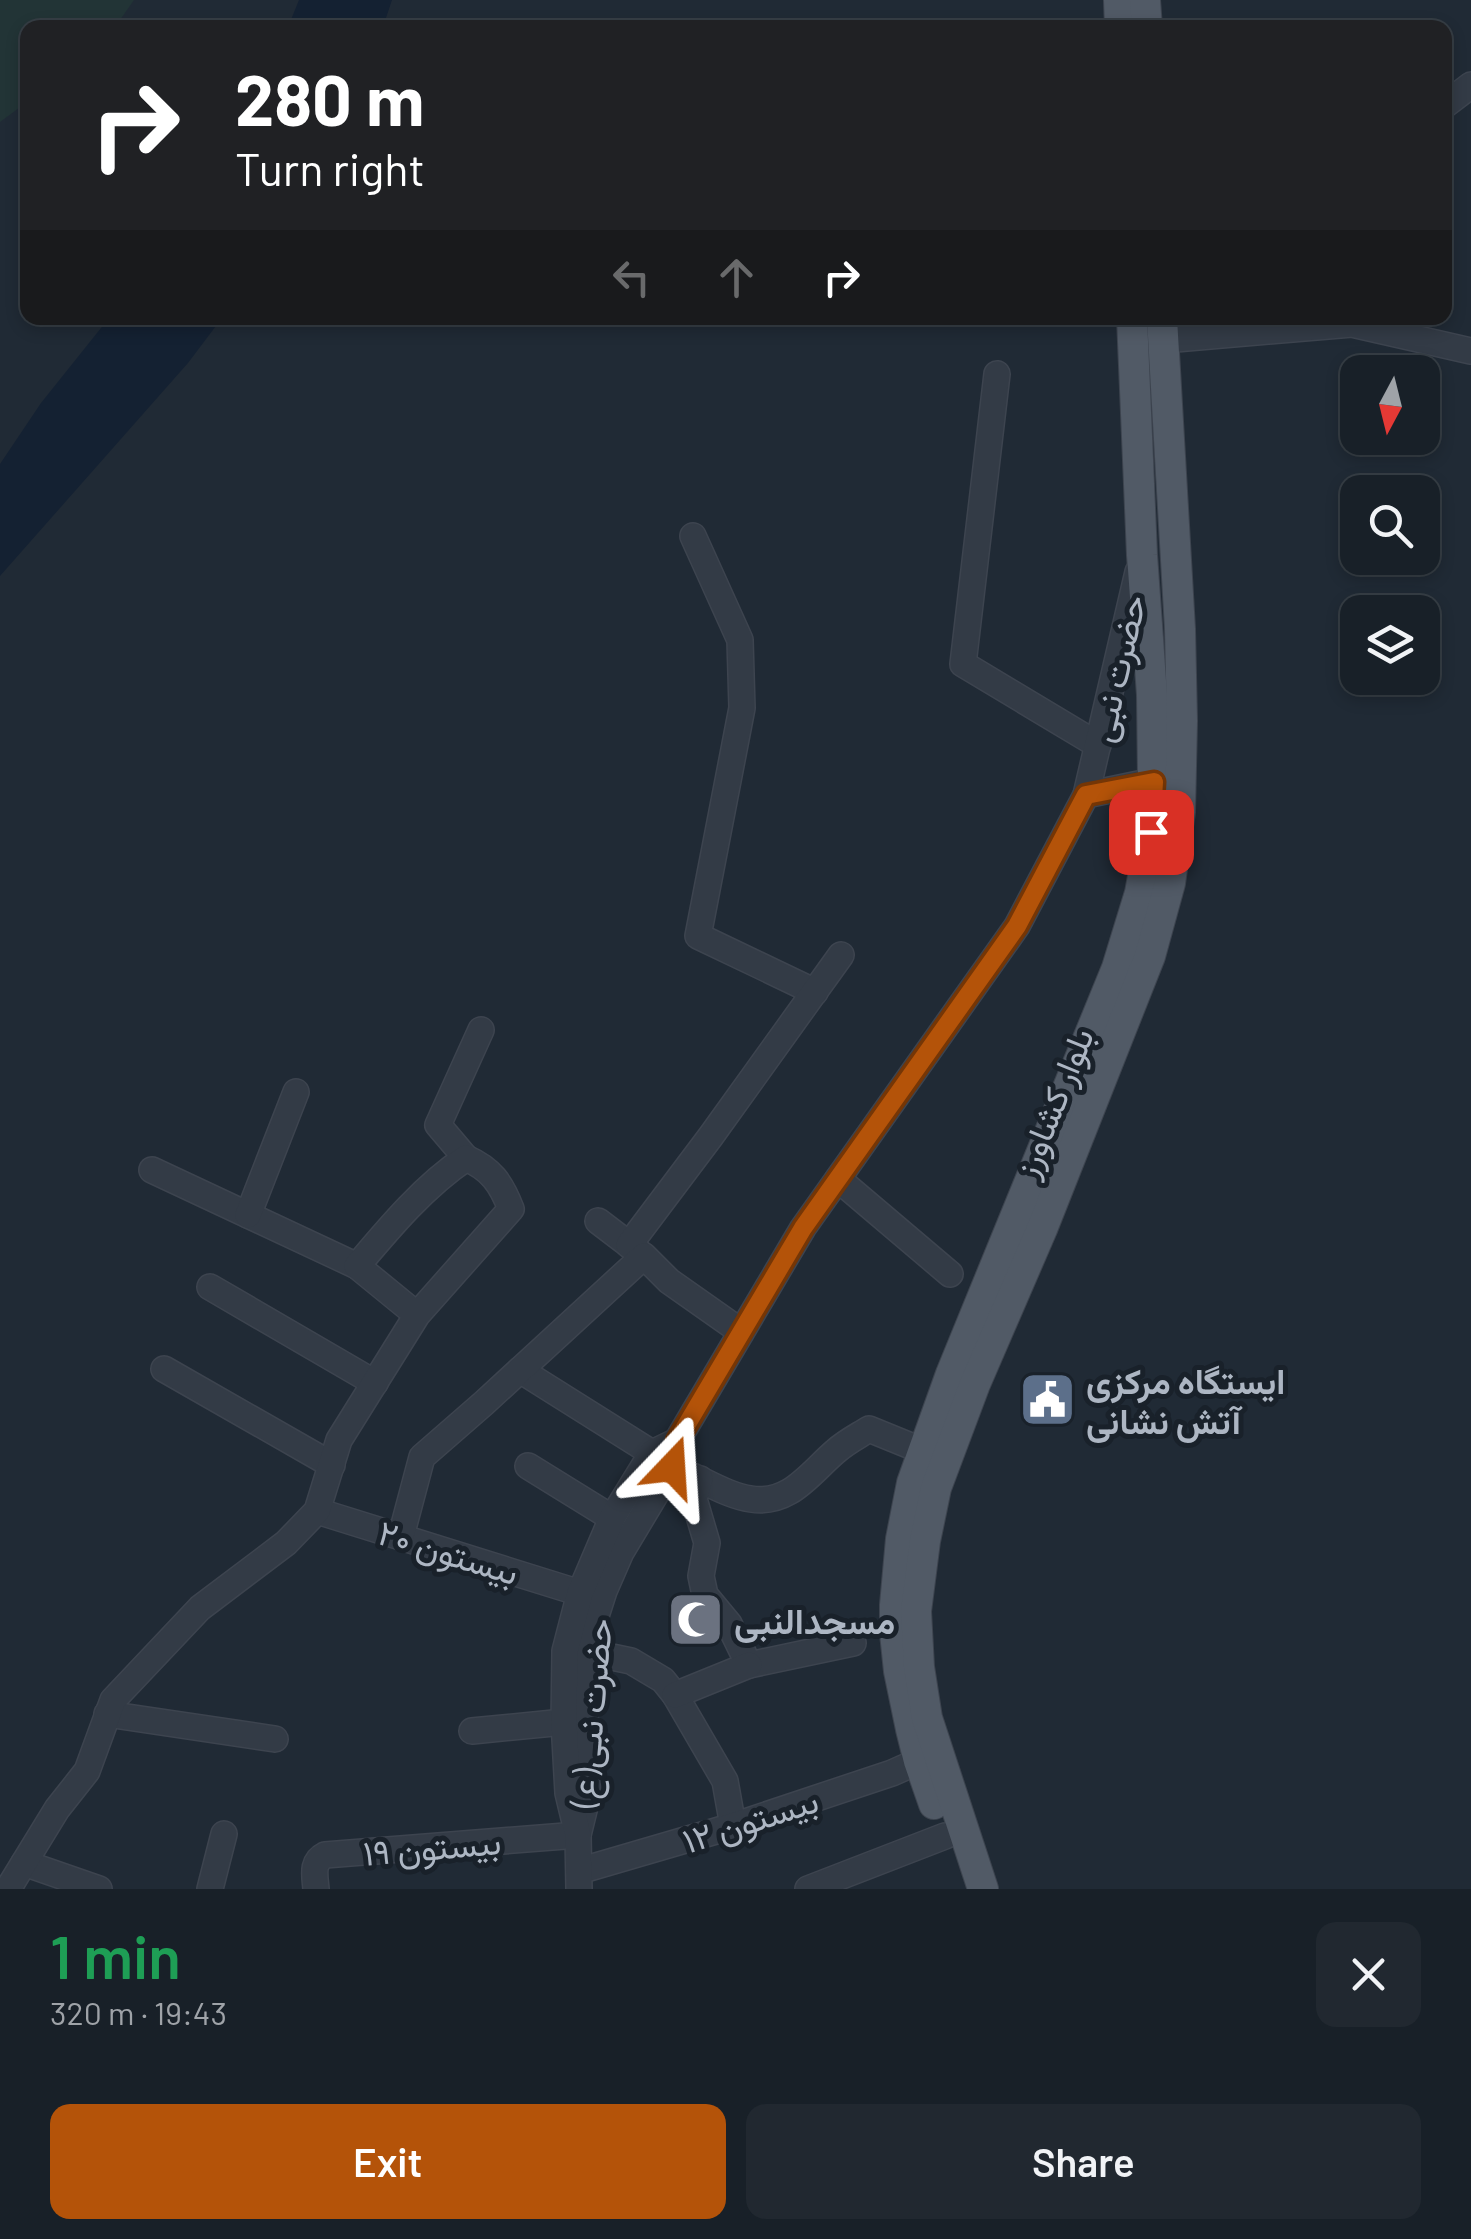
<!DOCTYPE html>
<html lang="en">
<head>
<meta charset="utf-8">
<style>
	:root { --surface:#182028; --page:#212830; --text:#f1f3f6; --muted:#9fa3a8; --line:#363e45; --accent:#b45309 }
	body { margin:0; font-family:Barlow,Vazirmatn,sans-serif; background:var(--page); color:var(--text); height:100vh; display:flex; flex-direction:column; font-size:38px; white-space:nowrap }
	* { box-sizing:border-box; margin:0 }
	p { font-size:32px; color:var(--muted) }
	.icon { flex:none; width:55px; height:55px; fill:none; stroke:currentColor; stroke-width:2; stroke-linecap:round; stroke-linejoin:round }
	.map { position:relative; height:1889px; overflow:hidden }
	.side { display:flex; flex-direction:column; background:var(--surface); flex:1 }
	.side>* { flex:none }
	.guide { position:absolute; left:20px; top:20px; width:1432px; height:305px; border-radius:20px; box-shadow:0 5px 15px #0003,0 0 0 2px var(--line); background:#202124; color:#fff; overflow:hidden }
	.needle { width:65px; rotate:187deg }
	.fabs { position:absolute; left:1340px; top:355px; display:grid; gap:20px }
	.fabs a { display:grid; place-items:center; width:100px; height:100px; border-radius:20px; background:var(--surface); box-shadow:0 5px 15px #0003,0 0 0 2px var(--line); font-size:50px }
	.pin { position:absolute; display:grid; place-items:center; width:85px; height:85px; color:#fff; margin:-42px; border-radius:20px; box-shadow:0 5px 15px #0006 }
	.me { position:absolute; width:110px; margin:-55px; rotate:20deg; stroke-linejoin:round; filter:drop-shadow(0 0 8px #0008) }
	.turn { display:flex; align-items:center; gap:35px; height:210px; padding:0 50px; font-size:45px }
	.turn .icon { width:130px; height:130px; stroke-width:2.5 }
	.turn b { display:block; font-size:70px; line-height:85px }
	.lanes { display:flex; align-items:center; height:95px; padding:0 50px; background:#0003; justify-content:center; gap:50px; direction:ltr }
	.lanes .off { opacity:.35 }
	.round { display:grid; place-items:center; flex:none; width:105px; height:105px; border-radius:20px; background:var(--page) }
	.headline { display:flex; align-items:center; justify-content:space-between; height:170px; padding:0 50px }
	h1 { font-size:60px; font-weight:600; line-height:75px; color:#1e9e55 }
	.action { display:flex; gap:20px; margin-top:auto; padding:20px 50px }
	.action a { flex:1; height:115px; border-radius:20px; background:var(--accent); color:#fff; font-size:40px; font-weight:600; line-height:115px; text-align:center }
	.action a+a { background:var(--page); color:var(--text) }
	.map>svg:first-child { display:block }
	.green { fill:#223436 }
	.water { fill:#142132 }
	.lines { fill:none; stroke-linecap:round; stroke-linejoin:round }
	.minor-casing { stroke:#3d444f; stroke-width:28 }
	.major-casing { stroke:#3d444f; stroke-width:32 }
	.minor { stroke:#333b46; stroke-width:25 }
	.major { stroke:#515a66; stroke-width:30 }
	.route-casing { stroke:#753606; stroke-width:25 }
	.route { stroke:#b45309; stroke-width:18 }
	.labels { text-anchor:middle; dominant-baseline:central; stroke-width:10; stroke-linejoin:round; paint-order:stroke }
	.street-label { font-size:35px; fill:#adb6c3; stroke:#19212a }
	.poi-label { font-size:35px; font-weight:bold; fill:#adb6c3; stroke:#19212a; text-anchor:start }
</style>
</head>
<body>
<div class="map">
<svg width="1471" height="1889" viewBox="0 0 1471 1889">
	<rect width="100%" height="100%" fill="#202a35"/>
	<!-- green -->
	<polygon class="green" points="0,0 134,0 115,27 28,28 27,102 0,122"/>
	<!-- water -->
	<g class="water">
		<polygon points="299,0 392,0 383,27 288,27"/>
		<polygon points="109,318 222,318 188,363 0,576 0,464 41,403"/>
	</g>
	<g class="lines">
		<defs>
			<g id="minor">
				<polyline points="1445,105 1471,85"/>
				<polyline points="1164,340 1352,324 1471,351"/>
				<polyline points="997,374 963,664 1098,745"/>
				<polyline points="693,536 740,640 742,708 698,936 815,992"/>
				<polyline points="1086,795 1153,781"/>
				<polyline points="466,1158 438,1125 481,1030"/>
				<polyline points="152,1170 357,1266"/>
				<polyline points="838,1179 950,1274"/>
				<polyline points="248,1215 296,1092"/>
				<polyline points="598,1221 640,1253"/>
				<polyline points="629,1245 711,1136 841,955"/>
				<polyline points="210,1287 375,1383"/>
				<polyline points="164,1369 332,1465"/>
				<polyline points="520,1370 652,1453"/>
				<polyline points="528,1466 612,1518"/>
				<path d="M686,1473C707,1482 729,1496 751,1499C790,1505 810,1473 836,1451C846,1442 858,1436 869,1429L923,1451"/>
				<polyline points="700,1479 694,1499 707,1543 701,1576 705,1595 729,1624 749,1665 853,1643"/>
				<polyline points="317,1511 580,1593"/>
				<polyline points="401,1536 422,1457 484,1403 644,1256 669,1281 740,1331"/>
				<polyline points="588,1652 631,1661 663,1680 675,1695 725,1781 733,1826"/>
				<polyline points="675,1695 749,1665"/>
				<polyline points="107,1714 275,1739"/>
				<polyline points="472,1731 564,1722"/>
				<polyline points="578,1835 588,1794 585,1707 588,1652 595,1619 604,1591 621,1552 672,1467 677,1441 803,1228 1017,926 1086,795 1138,572"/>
				<polyline points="24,1863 99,1889"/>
				<polyline points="579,1871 733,1826 892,1773 919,1761"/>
				<path d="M8,1889L57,1809L87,1771L113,1700L200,1608L286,1543L317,1511L339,1440L417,1315L511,1209C501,1183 491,1169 466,1158C424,1186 389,1228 357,1266L417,1315"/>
				<polyline points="210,1889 224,1834"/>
				<path d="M316,1889C315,1876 311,1862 325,1855L578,1835"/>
				<polyline points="579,1889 578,1835 568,1793 564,1722 565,1651 580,1593 612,1518 652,1453 677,1441"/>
				<polyline points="808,1889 945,1836"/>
			</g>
			<g id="major">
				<polyline points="1119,0 1120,28"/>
				<polyline points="1145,0 1147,28"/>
				<polyline points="934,1804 919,1761 911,1729 899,1671 895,1633 895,1605 901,1539 912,1483 951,1374 1117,968 1140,893 1151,832 1153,781 1152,695 1142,555 1132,318"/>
				<polyline points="983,1889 927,1718 919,1667 916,1611 925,1541 936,1488 975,1384 1042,1229 1150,956 1170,883 1180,812 1182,721 1180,629 1162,318"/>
			</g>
		</defs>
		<!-- minor casing -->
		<use href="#minor" class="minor-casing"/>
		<!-- major casing -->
		<use href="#major" class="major-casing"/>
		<!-- minor -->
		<use href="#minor" class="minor"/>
		<!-- major -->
		<use href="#major" class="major"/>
	</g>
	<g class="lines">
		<defs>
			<polyline id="route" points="672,1467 677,1441 803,1228 1017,926 1086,795 1154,782 1151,832"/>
		</defs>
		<!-- route casing -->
		<use href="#route" class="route-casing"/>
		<!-- route -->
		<use href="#route" class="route"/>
	</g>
	<!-- icons -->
	<defs>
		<symbol id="civic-square" viewBox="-11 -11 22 22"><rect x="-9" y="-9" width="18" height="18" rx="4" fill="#5c6f8a" stroke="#19212a"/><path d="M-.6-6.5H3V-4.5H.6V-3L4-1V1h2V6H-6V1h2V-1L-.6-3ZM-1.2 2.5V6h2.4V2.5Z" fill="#fff"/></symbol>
		<symbol id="mosque-square" viewBox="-11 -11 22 22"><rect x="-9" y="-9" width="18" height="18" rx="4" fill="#6b7280" stroke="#19212a"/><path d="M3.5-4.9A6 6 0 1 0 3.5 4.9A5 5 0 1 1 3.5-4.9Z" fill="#fff"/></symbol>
	</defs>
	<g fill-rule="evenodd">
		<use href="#civic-square" x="1016" y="1368" width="63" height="63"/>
		<use href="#mosque-square" x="664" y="1588" width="63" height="63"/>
	</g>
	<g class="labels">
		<!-- street labels -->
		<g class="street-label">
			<text transform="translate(1116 668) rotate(-77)">حضرت نبی</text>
			<text transform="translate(1052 1102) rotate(-68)">بلوار کشاورز</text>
			<text transform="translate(449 1551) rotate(17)">بیستون ۲۰</text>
			<text transform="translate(590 1713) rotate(-85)">حضرت نبی(ع)</text>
			<text transform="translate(750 1819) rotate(-18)">بیستون ۱۲</text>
			<text transform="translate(432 1846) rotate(-5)">بیستون ۱۹</text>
		</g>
		<!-- poi labels -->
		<g class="poi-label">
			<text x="1086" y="1380">ایستگاه مرکزی<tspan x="1086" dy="40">آتش نشانی</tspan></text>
			<text x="734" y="1620">مسجدالنبی</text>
		</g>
	</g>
</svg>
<div class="fabs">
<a><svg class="needle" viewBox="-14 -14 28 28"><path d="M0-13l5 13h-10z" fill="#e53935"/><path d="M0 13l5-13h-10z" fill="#9fa3a8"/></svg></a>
<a><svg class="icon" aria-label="search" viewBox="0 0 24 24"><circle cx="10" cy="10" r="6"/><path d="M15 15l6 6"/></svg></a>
<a><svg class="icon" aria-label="layers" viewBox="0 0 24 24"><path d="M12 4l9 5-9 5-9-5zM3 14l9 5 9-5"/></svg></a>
</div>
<div class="pin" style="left:1151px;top:832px;background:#d93025"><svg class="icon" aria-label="arrive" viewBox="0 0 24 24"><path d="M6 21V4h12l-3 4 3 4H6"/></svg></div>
<svg class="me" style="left:672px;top:1467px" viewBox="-20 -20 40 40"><path d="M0-17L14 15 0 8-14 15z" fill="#b45309" stroke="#fff" stroke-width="4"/></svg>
<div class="guide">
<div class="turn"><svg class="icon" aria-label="right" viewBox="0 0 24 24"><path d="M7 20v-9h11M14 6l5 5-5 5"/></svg><div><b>280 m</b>Turn right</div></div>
<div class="lanes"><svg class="icon off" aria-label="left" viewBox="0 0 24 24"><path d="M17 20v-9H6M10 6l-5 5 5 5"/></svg><svg class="icon off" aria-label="ahead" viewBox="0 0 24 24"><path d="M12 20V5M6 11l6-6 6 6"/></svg><svg class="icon" aria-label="right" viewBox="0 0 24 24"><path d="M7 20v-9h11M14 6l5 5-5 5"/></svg></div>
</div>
</div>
<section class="side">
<div class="headline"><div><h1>1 min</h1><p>320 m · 19:43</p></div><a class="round"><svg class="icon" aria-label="close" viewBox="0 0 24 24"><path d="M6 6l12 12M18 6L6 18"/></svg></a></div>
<div class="action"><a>Exit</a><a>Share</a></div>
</section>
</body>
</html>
